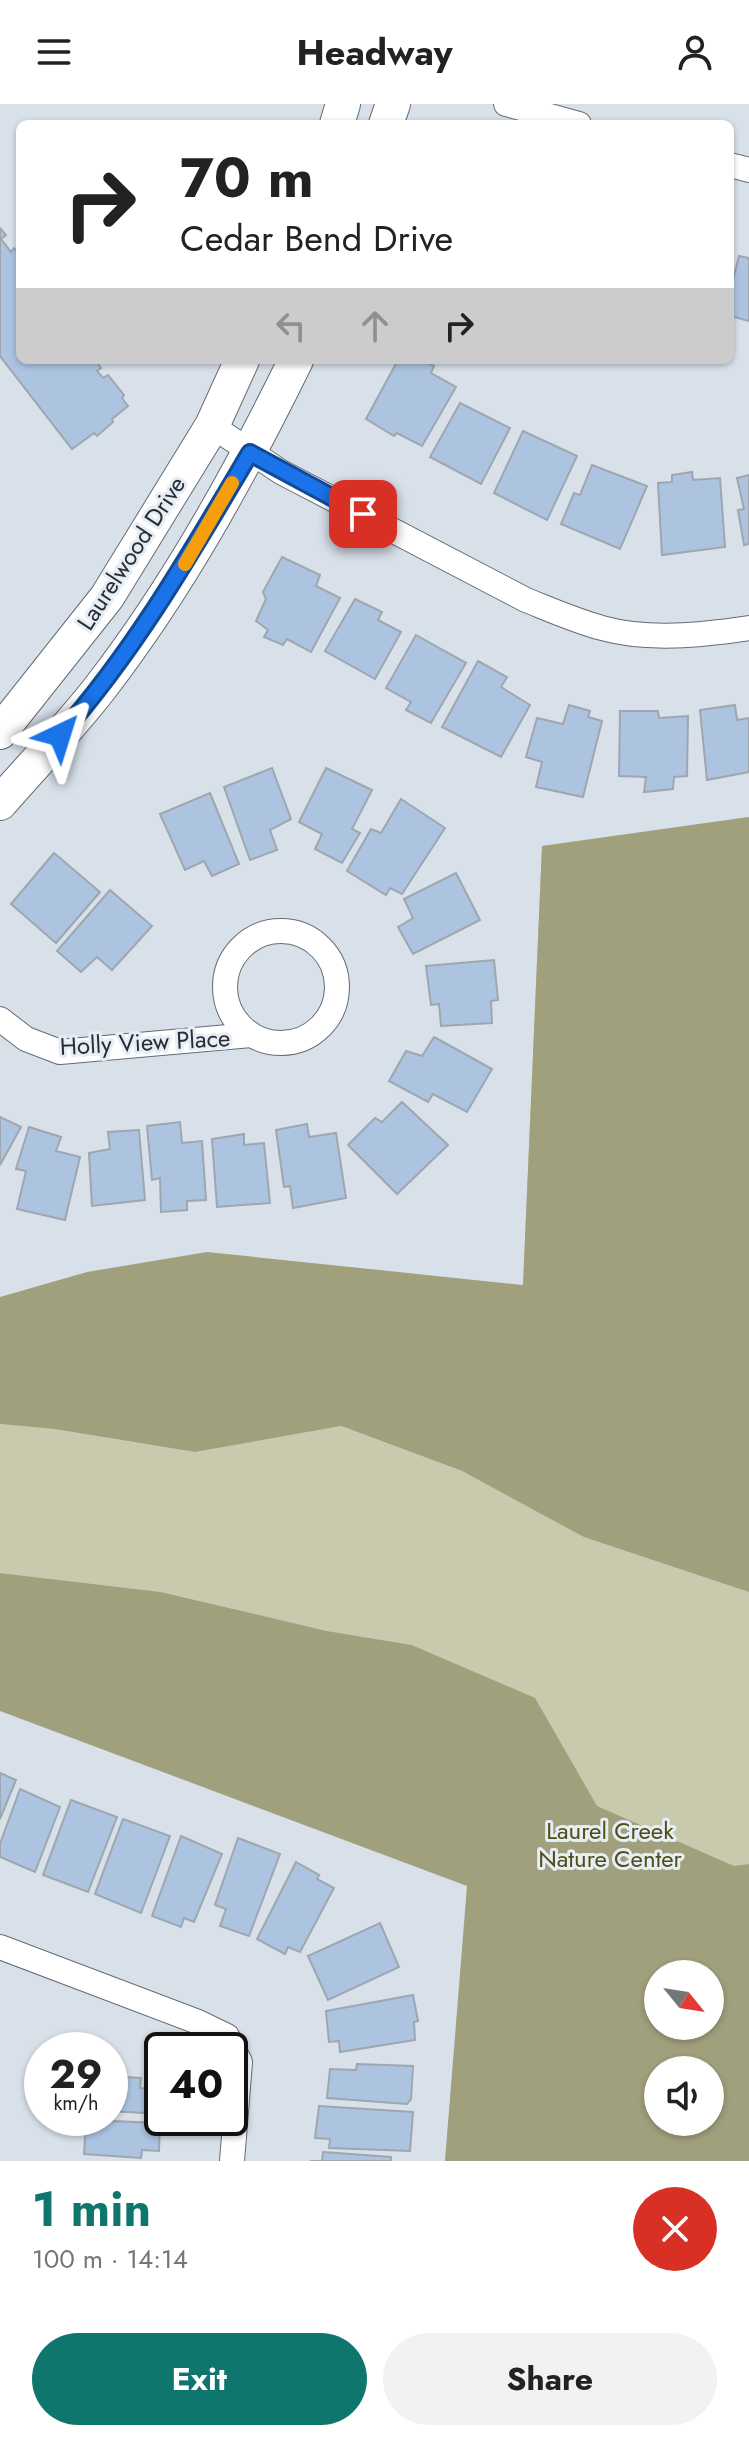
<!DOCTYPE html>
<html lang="en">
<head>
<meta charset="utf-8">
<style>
	:root { --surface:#fff; --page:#f2f2f2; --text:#222; --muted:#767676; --accent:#0f766e }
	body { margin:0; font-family:Jost,sans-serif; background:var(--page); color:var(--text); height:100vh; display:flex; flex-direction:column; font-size:30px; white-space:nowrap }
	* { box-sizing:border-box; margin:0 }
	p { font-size:26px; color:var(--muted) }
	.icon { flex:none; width:44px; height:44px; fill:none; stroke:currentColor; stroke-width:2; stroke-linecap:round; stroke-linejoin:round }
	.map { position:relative; height:2057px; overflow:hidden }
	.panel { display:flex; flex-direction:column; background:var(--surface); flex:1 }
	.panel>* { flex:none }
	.top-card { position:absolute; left:16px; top:16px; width:718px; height:244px; border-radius:12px; box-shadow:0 2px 6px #0004; background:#fff; color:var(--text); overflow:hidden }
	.needle { width:52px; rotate:120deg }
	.fabs { position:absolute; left:644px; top:1856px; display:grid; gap:16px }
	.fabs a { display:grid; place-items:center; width:80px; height:80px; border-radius:50%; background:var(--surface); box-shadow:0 2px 6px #0004; font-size:40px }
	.speed { position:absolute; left:24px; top:1928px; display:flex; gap:16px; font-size:40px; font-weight:700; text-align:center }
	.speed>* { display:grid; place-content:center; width:104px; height:104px; border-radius:50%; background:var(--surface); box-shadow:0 2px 6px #0004; line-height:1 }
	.speed small { font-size:20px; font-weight:400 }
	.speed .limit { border:4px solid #111; border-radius:12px; background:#fff; color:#111 }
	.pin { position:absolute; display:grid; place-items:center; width:68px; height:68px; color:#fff; margin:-34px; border-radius:16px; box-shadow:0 4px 12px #0006 }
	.me { position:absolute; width:88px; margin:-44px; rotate:41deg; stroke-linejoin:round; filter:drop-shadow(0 0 6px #0008) }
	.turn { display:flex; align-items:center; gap:28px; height:168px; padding:0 32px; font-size:36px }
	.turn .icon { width:104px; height:104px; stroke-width:2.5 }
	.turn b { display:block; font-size:56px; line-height:68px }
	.lanes { display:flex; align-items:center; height:76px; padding:0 32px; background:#0003; justify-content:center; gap:40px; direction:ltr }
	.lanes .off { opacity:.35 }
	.round { display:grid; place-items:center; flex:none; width:84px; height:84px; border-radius:42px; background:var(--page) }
	.head { display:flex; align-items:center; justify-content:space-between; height:136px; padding:0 32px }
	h1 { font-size:48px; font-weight:700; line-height:60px; color:var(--accent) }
	.primary-button { display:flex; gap:16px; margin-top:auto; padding:16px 32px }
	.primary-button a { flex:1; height:92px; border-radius:48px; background:var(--accent); color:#fff; font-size:32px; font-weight:700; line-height:92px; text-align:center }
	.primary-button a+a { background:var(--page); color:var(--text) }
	header { display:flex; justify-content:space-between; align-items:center; height:104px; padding:0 32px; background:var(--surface); font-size:36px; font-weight:700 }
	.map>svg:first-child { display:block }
	.green { fill:#c9c9ad; fill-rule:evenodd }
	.forest { fill:#a1a07d; fill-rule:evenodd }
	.building { fill:#adc4e1; stroke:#9ea6b0; stroke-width:2 }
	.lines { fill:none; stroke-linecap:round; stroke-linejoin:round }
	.street-casing { stroke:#656c74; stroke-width:26 }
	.secondary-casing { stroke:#656c74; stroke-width:36 }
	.street { stroke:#fff; stroke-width:24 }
	.secondary { stroke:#fff; stroke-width:34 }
	.route-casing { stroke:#114b97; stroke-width:20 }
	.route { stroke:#1a73e8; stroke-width:14 }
	.slow { stroke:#f59e0b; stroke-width:14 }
	.labels { text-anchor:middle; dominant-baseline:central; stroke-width:6; stroke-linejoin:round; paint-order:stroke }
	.street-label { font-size:24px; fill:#292c30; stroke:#e5edf7 }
	.park-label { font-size:24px; fill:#504d11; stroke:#e5edf7 }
</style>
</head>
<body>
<header><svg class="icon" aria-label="menu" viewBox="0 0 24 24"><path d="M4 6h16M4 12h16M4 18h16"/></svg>Headway<svg class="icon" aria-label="person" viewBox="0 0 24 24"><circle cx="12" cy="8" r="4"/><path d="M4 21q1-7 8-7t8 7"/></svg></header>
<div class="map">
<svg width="749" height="2057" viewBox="0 0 749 2057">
	<rect width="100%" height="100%" fill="#d8e0ea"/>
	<!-- green -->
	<path class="green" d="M749,713V2057H445L486,1573L412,1541L327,1527L161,1488L0,1469V1320L54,1325L195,1348L340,1322L462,1367L503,1389L523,1181L542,742ZM658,1870H710V1922H658ZM658,1966H710V2018H658Z"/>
	<!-- forest -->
	<g class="forest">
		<polygon points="749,713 749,1488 584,1433 462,1367 341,1322 195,1348 54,1325 0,1320 0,1193 87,1168 207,1148 523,1181 542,742"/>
		<path d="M0,1469L161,1488L327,1527L412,1541L535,1594L597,1702L734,1762L749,1760V2057H445L467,1782L0,1607ZM658,1870H710V1922H658ZM658,1966H710V2018H658Z"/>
	</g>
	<!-- building -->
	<g class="building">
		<polygon points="0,124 6,131 1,135 11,148 14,144 20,151 20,256 95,256 101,264 97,267 103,274 108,271 124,291 122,294 128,302 112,315 113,318 97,332 94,329 72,345 0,252"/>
		<polygon points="739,152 749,154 749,217 730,212 730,187"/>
		<polygon points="398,256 412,259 413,256 423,256 434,262 431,269 456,283 422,342 397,329 394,332 366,315"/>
		<polygon points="460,299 510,324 481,380 430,353"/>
		<polygon points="523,327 577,352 547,416 494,389"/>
		<polygon points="592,361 647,382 620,445 561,420 574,389 580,391"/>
		<polygon points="692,368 693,376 720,374 725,443 662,451 658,379 672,378 672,371"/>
		<polygon points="749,371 749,440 744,441 738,406 744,405 737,374"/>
		<polygon points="282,453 320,471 316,482 340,494 311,548 287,535 283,541 264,533 268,526 256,517 266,495 263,488"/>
		<polygon points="355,495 382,508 378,516 401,528 375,575 325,547"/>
		<polygon points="416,531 466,559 431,619 406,606 411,598 386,584"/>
		<polygon points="478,557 507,573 501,583 530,601 501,653 442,623"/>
		<polygon points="569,601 590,607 588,613 602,617 583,693 536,683 542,658 526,653 537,614 563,620"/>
		<polygon points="735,601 737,616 749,614 749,668 707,676 700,606"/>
		<polygon points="620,607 658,607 659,614 688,612 687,672 674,673 673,685 644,688 646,673 619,672"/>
		<polygon points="272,664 291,715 270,726 277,746 250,756 224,683"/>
		<polygon points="326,664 372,686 352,725 360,729 342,759 315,745 322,730 299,718"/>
		<polygon points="210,689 239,760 212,772 204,757 185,766 160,710"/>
		<polygon points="401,695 445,724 402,790 390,784 386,791 347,767 371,725 381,729"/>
		<polygon points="54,749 100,788 56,839 11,800"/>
		<polygon points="456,769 480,816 413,850 398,823 413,814 404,795"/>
		<polygon points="110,786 152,822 112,866 97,853 81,868 57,847"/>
		<polygon points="494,856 498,896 491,897 492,919 441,922 439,900 431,901 426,862"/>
		<polygon points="434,933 492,965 467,1008 433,990 428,998 389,977 406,947 422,952"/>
		<polygon points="402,998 448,1041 397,1090 348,1041 375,1014 382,1018"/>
		<polygon points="0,1013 21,1023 0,1061"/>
		<polygon points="180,1018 182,1039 202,1037 206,1096 187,1097 187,1106 161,1108 160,1074 152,1076 147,1022"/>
		<polygon points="307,1020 309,1033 336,1029 346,1094 293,1104 290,1082 284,1083 276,1026"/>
		<polygon points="29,1023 61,1033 56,1047 80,1053 65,1116 17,1105 26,1067 16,1065"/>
		<polygon points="139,1026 145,1096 92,1102 89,1049 110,1045 108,1028"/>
		<polygon points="244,1030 244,1041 264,1039 270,1099 217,1103 212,1035"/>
		<polygon points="0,1669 16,1676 0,1715"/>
		<polygon points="20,1685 60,1703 35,1768 0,1753 0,1740"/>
		<polygon points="71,1696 117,1713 88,1788 43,1771"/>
		<polygon points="123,1715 170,1732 141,1809 95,1790"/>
		<polygon points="181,1732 222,1750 194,1818 184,1814 181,1823 152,1812"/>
		<polygon points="238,1734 280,1750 249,1832 220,1822 226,1805 215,1801"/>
		<polygon points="296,1758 319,1771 317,1775 334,1784 300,1848 288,1843 285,1850 257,1835"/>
		<polygon points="380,1819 399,1863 328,1896 308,1852"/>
		<polygon points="413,1891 418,1917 414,1918 415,1936 340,1948 339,1937 329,1938 326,1907"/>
		<polygon points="357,1960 413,1962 411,1995 407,2000 327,1994 330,1965 356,1966"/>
		<polygon points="110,1972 141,1974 140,1984 162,1985 161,2010 110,2007"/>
		<polygon points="319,2002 413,2008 410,2047 329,2044 330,2035 315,2034"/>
		<polygon points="86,2016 160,2019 159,2047 142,2046 141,2054 84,2050"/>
		<polygon points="323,2048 391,2053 391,2057 310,2057 322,2057"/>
	</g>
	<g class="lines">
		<defs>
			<g id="street">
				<polyline points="506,0 579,20"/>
				<polyline points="730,61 749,66"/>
				<path d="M212,322L281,368L526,496C551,506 576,517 602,524C648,537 702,531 749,524"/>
				<circle cx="281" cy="883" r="56"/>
				<polyline points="0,915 26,935 60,948 251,931"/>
				<polyline points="0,1843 198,1918 227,1932 240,1958 232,2057"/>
			</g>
			<g id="secondary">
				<polyline points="337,20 343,0"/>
				<polyline points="386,20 393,0"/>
				<polyline points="0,628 107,493 212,322 242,256"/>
				<path d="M0,699C33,661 69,624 100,584C178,483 240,370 296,256"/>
			</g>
		</defs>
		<!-- street casing -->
		<use href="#street" class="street-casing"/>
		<!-- secondary casing -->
		<use href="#secondary" class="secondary-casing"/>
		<!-- street -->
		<use href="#street" class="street"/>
		<!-- secondary -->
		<use href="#secondary" class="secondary"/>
	</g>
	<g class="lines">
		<defs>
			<path id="route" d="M60,631C136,545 192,447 250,349L363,410"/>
		</defs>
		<!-- route casing -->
		<use href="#route" class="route-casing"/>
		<!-- route -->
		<use href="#route" class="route"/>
		<!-- slow -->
		<polyline class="slow" points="185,460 232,379"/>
	</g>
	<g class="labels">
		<!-- street labels -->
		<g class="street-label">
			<text transform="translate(131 449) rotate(-57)">Laurelwood Drive</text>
			<text transform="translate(145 938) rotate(-3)">Holly View Place</text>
		</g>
		<!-- park labels -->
		<g class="park-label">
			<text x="610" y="1726">Laurel Creek<tspan x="610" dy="28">Nature Center</tspan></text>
		</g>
	</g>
</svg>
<div class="fabs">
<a><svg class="needle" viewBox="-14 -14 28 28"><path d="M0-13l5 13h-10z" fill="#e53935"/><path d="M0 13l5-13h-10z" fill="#767676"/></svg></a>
<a><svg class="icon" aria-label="sound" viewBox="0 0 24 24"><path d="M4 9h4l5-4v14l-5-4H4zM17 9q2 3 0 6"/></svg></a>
</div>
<div class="speed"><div>29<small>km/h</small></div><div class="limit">40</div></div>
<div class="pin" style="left:363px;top:410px;background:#d93025"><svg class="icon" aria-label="arrive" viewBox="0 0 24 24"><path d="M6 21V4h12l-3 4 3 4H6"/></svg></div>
<svg class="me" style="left:60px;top:631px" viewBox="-20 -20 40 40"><path d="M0-17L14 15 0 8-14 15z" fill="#1a73e8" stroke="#fff" stroke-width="4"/></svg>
<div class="top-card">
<div class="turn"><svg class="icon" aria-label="right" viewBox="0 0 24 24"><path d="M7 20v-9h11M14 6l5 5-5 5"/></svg><div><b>70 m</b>Cedar Bend Drive</div></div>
<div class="lanes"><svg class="icon off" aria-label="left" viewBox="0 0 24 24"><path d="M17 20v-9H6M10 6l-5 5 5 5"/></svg><svg class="icon off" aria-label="ahead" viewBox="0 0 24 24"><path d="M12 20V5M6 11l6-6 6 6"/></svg><svg class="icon" aria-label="right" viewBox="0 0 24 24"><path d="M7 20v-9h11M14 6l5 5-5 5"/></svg></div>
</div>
</div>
<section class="panel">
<div class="head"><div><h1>1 min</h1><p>100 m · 14:14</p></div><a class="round" style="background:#d93025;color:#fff"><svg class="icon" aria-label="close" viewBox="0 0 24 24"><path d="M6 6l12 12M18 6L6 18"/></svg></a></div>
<div class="primary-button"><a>Exit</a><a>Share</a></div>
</section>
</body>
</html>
